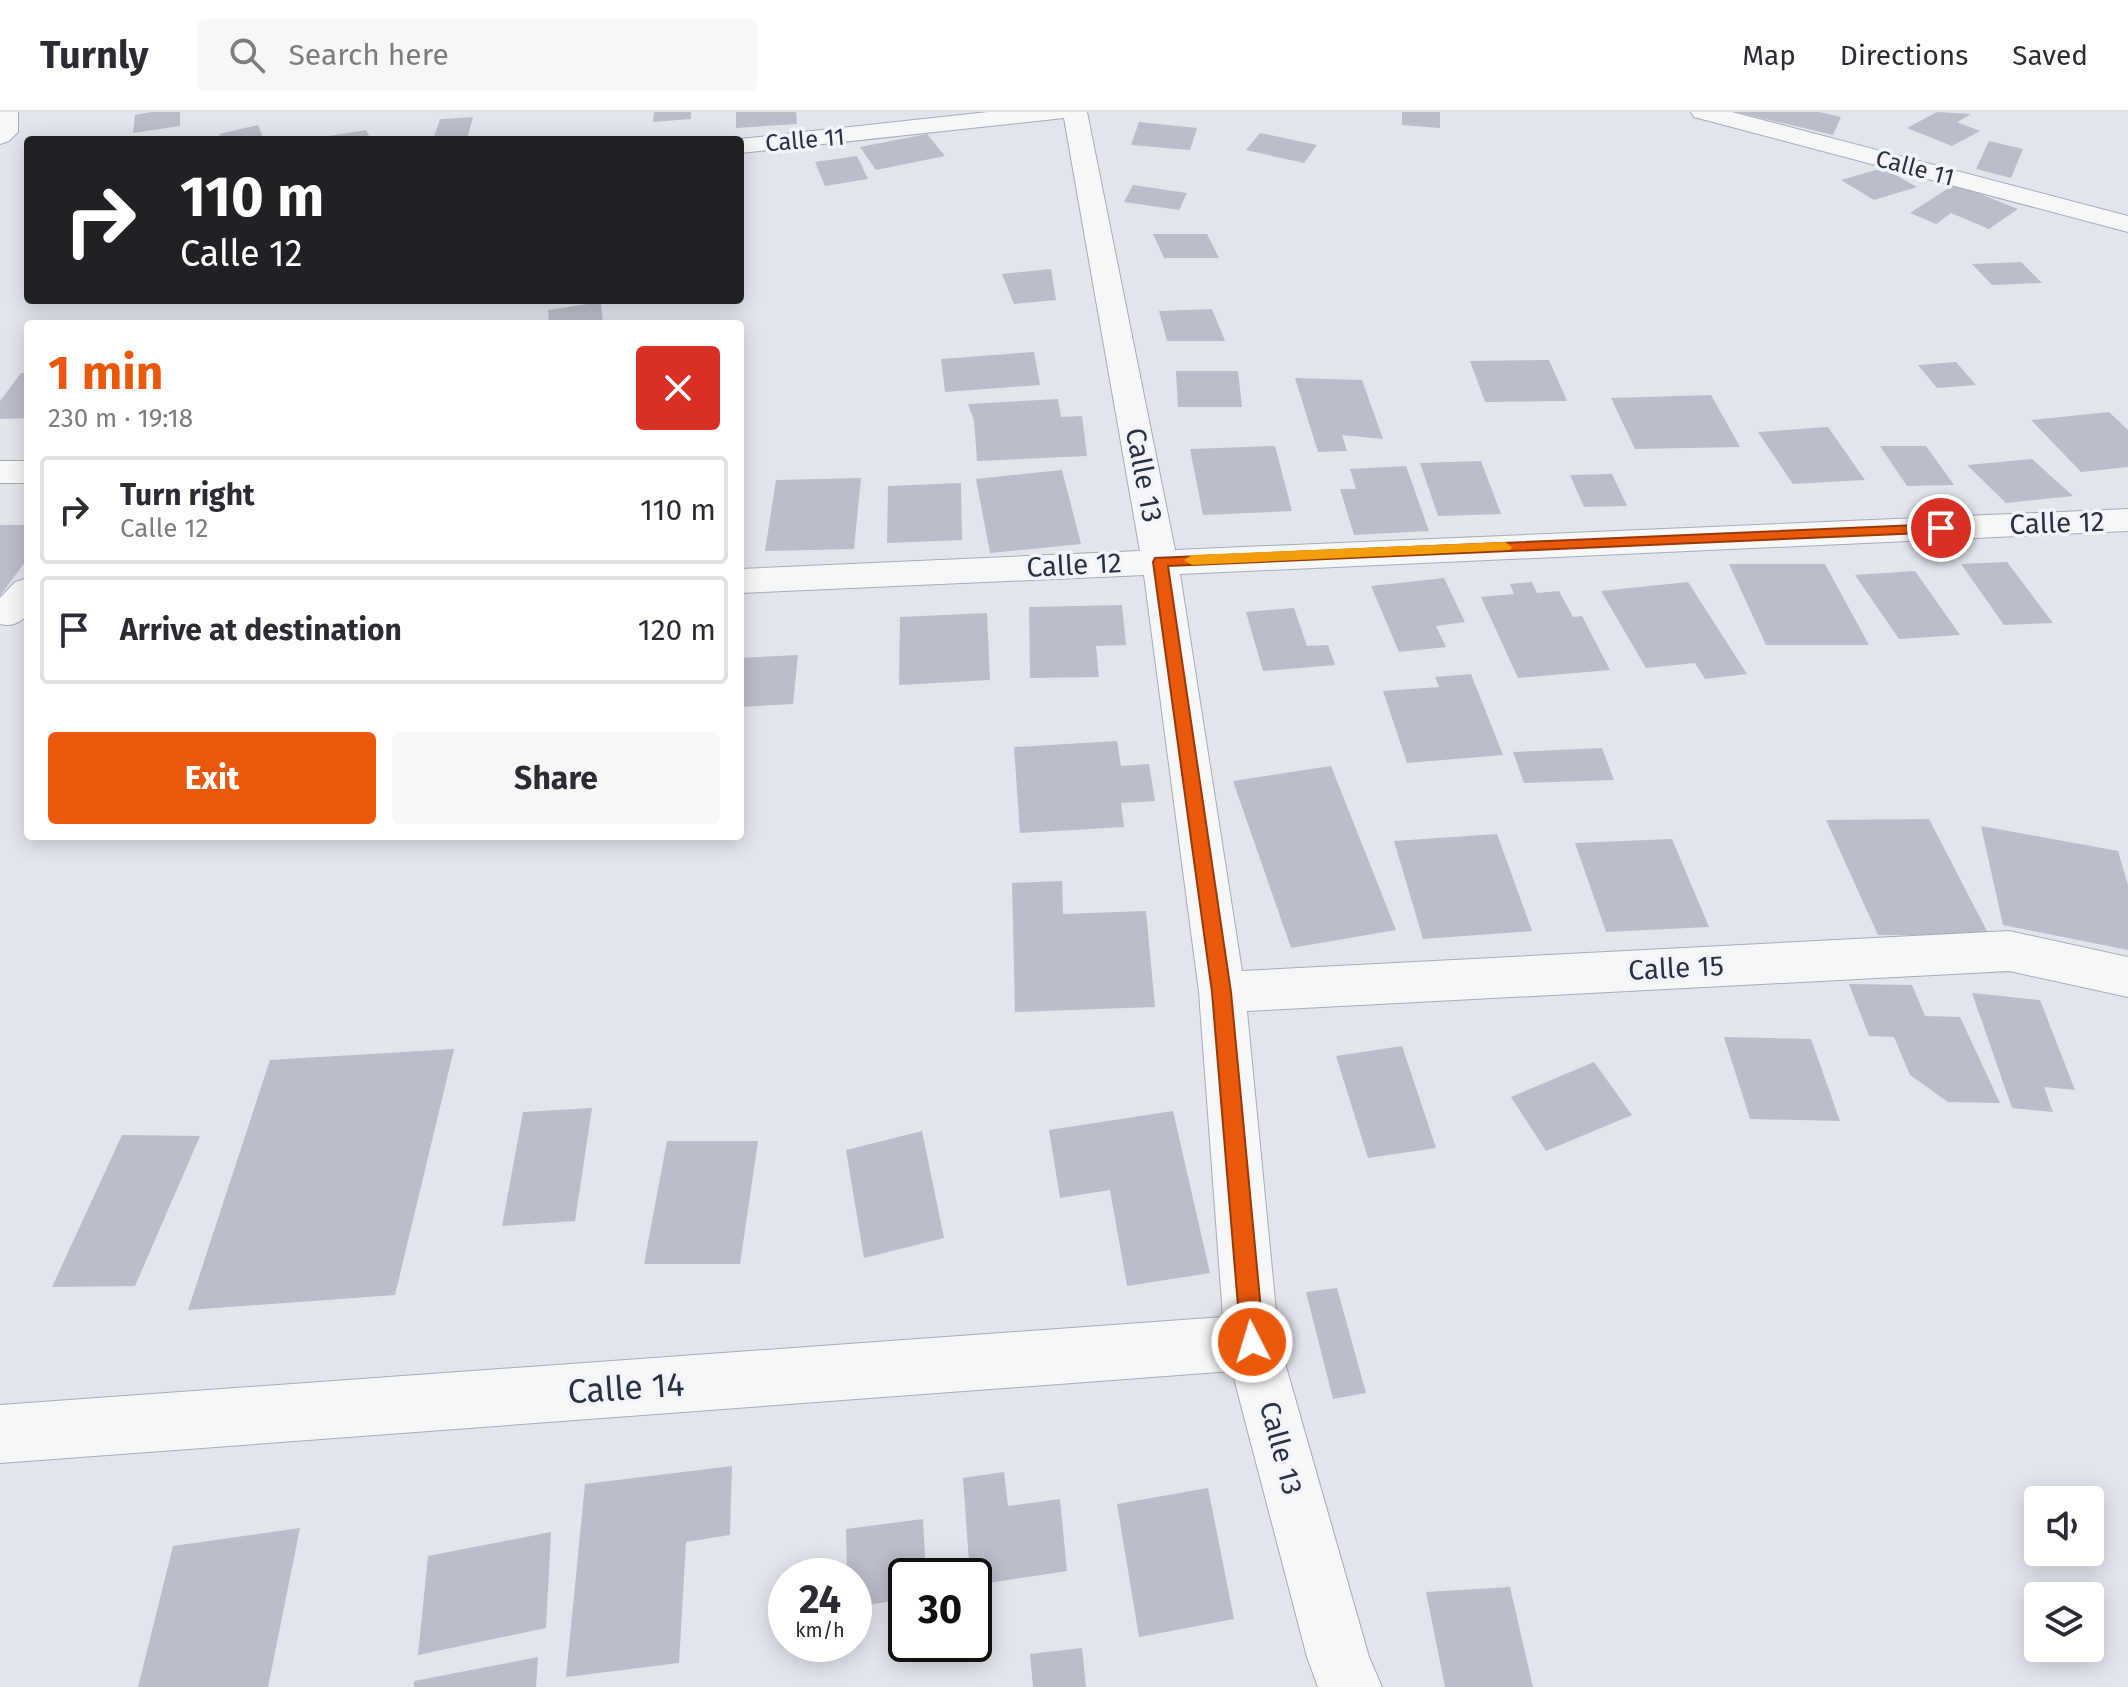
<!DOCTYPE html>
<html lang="en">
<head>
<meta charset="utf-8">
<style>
	:root { --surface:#fff; --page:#f7f7f7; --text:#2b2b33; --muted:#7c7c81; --line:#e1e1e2; --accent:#ea580c }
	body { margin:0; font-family:"Fira Sans",sans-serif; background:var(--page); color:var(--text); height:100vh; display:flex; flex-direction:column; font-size:30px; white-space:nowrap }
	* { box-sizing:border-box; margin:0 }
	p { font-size:26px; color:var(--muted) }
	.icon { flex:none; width:44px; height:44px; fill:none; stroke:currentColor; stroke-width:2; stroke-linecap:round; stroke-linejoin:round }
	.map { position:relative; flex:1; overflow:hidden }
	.side { position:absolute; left:24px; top:208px; width:720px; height:520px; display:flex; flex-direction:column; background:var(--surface); border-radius:8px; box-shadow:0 4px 20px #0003 }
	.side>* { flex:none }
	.guide { position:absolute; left:24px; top:24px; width:720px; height:168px; border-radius:8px; box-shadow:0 4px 20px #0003; background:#202124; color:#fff; overflow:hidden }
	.tools { position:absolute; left:2024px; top:1374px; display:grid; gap:16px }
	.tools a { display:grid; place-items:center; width:80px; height:80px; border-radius:8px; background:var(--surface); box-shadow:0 4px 20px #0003; font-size:40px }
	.speed { position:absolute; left:768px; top:1446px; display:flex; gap:16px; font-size:40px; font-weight:700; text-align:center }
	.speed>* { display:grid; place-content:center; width:104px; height:104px; border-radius:50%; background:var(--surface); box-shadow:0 4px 20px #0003; line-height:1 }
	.speed small { font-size:20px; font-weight:400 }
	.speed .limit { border:4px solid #111; border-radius:12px; background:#fff; color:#111 }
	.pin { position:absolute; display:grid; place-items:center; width:68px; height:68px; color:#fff; margin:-34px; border:4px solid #fff; border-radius:50%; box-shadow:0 2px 8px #0007 }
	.me { position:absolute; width:88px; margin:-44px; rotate:355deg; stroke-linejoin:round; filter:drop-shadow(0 0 6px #0008) }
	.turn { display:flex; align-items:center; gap:28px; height:168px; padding:0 24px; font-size:36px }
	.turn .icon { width:104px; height:104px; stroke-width:2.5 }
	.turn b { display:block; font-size:56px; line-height:68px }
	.round { display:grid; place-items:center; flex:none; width:84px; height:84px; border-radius:8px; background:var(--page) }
	.head { display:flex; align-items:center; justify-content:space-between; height:136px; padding:0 24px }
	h1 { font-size:48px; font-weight:700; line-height:60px; color:var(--accent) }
	.primary-button { display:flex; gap:16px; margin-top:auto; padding:16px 24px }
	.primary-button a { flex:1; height:92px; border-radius:8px; background:var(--accent); color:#fff; font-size:32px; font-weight:700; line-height:92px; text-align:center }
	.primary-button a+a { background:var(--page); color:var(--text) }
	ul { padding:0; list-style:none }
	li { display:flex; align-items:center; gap:24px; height:108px; margin:0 16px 12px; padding:0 8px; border:4px solid var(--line); border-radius:8px }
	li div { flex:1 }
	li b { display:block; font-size:30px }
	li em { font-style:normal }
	header { display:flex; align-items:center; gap:48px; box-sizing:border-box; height:112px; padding:0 40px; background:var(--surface); border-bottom:2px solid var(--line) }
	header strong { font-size:38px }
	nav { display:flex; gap:44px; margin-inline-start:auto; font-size:28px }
	.search { width:560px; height:72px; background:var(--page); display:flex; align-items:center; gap:20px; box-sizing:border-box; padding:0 28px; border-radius:8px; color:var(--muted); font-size:30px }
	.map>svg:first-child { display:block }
	.building { fill:#b9beca }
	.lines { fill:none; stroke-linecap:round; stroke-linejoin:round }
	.street-casing { stroke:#a7abb7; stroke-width:2 }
	.street { fill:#f5f7f9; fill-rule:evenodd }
	.route { fill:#ea580c; stroke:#983908; stroke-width:2 }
	.slow { fill:#f59e0b }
	.labels { text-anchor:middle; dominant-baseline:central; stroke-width:7; stroke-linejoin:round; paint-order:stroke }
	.far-street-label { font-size:24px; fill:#293145; stroke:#f2f4f9 }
	.street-label { font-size:28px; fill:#293145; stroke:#f2f4f9 }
	.near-street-label { font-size:34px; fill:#293145; stroke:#f2f4f9 }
</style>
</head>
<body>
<header>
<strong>Turnly</strong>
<div class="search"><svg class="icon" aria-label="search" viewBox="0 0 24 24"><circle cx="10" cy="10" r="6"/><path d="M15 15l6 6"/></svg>Search here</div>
<nav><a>Map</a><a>Directions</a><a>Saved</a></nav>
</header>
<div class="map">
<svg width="2128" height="1575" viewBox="0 0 2128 1575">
	<rect width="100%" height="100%" fill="#e2e5ec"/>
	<!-- building -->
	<g class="building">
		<polygon points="151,0 180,0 180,14 133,21 135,3"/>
		<polygon points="654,0 691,0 691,7 653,10"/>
		<polygon points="736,0 796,0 797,12 736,16"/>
		<polygon points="1402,0 1440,0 1440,16 1402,13"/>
		<polygon points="1735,0 1819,0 1841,5 1833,23"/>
		<polygon points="1937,0 1971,2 1957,10 1980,19 1952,34 1907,16"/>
		<polygon points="473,5 467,27 433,28 440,7"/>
		<polygon points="1139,10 1197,16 1190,38 1131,33"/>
		<polygon points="258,13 264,28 221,28 219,22"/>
		<polygon points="366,18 371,28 331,28 329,24"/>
		<polygon points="1260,21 1317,33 1304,51 1246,38"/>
		<polygon points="927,22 945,44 876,58 860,35"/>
		<polygon points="1989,29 2023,37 2011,66 1976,57"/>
		<polygon points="857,44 868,67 825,74 815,50"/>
		<polygon points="1883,56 1917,75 1874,88 1841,68"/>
		<polygon points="1955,72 2018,97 1989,117 1951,101 1936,112 1910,101"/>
		<polygon points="1133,73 1187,81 1179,98 1124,90"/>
		<polygon points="1153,122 1207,122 1219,146 1164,146"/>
		<polygon points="2021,150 2042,171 1992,173 1972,152"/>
		<polygon points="1051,157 1056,188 1014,192 1002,162"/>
		<polygon points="601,190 603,212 549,212 548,198"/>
		<polygon points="1212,197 1225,229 1167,229 1159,199"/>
		<polygon points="1034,240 1040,273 945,280 941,247"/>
		<polygon points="1549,248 1567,289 1485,290 1470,249"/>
		<polygon points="1956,250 1976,273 1937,276 1918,253"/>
		<polygon points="1176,259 1238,259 1242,295 1178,295"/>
		<polygon points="21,261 28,261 28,306 0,307 0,289"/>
		<polygon points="1295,266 1362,268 1383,327 1342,323 1347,339 1318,340"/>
		<polygon points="1711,283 1740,335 1635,337 1611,286"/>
		<polygon points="1058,287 1061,305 1082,304 1087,344 977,349 974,309 968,292"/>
		<polygon points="2109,300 2128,318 2128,355 2081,360 2031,308"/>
		<polygon points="1828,315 1865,368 1793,372 1758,320"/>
		<polygon points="1275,334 1292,399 1203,403 1190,337"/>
		<polygon points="1880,334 1926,334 1954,373 1907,374"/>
		<polygon points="2032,347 2073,384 2006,391 1967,353"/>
		<polygon points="1481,349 1501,402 1438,404 1420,351"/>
		<polygon points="1406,354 1429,419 1354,423 1340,377 1356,377 1350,357"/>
		<polygon points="1062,358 1081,432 990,441 976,367"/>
		<polygon points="1612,362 1627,394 1584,395 1570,363"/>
		<polygon points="861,366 854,437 765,439 776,368"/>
		<polygon points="961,371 962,428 887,431 888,374"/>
		<polygon points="0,413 28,413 28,446 0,484"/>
		<polygon points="2007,450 2053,511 2004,513 1961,452"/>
		<polygon points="1729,452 1825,452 1869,533 1766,533"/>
		<polygon points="1915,459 1960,523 1899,527 1855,463"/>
		<polygon points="1444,466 1465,510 1436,514 1446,535 1399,540 1371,474"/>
		<polygon points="1532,470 1537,481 1559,479 1573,505 1582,504 1610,558 1518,566 1481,485 1514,482 1510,472"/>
		<polygon points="1688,470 1747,562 1705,567 1695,551 1646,556 1601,479"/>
		<polygon points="1122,493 1126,533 1096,534 1099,565 1030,566 1029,495"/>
		<polygon points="1294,496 1307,534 1328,533 1335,553 1263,559 1246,500"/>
		<polygon points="987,501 990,568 899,573 900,505"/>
		<polygon points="798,543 793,592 740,595 740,546"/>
		<polygon points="1471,562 1503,643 1407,651 1383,579 1439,575 1435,565"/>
		<polygon points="1117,629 1121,654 1149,652 1155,689 1121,691 1124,715 1020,721 1014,635"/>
		<polygon points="1602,636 1614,668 1524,671 1513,640"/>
		<polygon points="1331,654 1396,818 1291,836 1233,669"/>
		<polygon points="1929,707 1989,823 1878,823 1826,708"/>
		<polygon points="1981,714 2118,739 2128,773 2128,838 2003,813"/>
		<polygon points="1497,722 1532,819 1423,827 1394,729"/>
		<polygon points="1672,727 1709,815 1606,820 1575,731"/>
		<polygon points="1062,769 1063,802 1146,799 1155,895 1015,900 1012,771"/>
		<polygon points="1849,872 1912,873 1925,904 1960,905 2000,991 1948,990 1910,963 1894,925 1869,924"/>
		<polygon points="1972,881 2040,888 2075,978 2044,975 2053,1000 2012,996"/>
		<polygon points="1724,925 1811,927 1840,1009 1750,1007"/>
		<polygon points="1402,934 1436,1036 1368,1046 1336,944"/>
		<polygon points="454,937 395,1183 188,1198 270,948"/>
		<polygon points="1594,950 1632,1003 1546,1039 1511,985"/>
		<polygon points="592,996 575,1109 502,1114 523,1000"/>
		<polygon points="1173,999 1210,1161 1127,1174 1110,1078 1060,1086 1049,1018"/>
		<polygon points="922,1019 944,1126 864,1146 846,1038"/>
		<polygon points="122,1023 200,1024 135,1174 52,1175"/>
		<polygon points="667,1029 758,1029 740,1152 644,1152"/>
		<polygon points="1337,1176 1366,1281 1333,1287 1306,1180"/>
		<polygon points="732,1354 730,1423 686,1430 679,1551 566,1565 585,1372"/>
		<polygon points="1004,1360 1008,1394 1060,1387 1067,1459 974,1473 974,1464 970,1464 963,1366"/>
		<polygon points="1208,1376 1234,1507 1139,1525 1117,1392"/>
		<polygon points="923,1407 926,1464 906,1464 906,1487 854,1495 854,1464 847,1464 846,1417"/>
		<polygon points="300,1416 268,1575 138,1575 173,1434"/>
		<polygon points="551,1420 546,1516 418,1543 428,1444"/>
		<polygon points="1510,1475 1533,1575 1445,1575 1426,1480"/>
		<polygon points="1082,1536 1086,1575 1033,1575 1030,1542"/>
		<polygon points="538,1545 536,1575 414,1575 414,1569"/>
	</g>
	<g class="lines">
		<defs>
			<g id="street">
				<polygon points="0,0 18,0 18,20 9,29 0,32"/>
				<polygon points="988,0 1087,0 1175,438 2128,397 2128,419 1180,462 1242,859 2009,819 2128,845 2128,885 2009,859 1247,899 1279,1230 1369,1545 1382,1575 1318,1575 1307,1545 1232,1259 0,1351 0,1293 1223,1205 1199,880 1144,463 740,481 740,457 1140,439 1064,6 740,41 740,28 731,28"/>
				<polygon points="1691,0 1732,0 2128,104 2128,120 1694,5"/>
				<rect x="0" y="349" width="28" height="22"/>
				<path d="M28,466V502C20,511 12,515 0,512V486L15,470Z"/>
			</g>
		</defs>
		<!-- street casing -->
		<use href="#street" class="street-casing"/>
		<!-- street -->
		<use href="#street" class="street"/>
	</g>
	<!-- route -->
	<polygon class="route" points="1941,412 1948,416 1946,420 1168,454 1231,880 1264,1230 1260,1238 1252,1241 1244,1238 1241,1230 1212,880 1153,450 1155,446"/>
	<!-- slow -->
	<polygon class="slow" points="1505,430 1512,435 1510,438 1192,453 1184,448 1192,443"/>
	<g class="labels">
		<!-- far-street labels -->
		<g class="far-street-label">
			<text transform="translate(805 28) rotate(-5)">Calle 11</text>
			<text transform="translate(1915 56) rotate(15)">Calle 11</text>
		</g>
		<!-- street labels -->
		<g class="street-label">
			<text transform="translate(1144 363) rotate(79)">Calle 13</text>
			<text transform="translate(2057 411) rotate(-2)">Calle 12</text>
			<text transform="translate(1074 453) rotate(-3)">Calle 12</text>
			<text transform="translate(1676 856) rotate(-3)">Calle 15</text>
			<text transform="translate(1281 1336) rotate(75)">Calle 13</text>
		</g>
		<!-- near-street labels -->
		<g class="near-street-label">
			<text transform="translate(626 1276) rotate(-4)">Calle 14</text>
		</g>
	</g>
</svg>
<div class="tools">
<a><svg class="icon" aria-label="sound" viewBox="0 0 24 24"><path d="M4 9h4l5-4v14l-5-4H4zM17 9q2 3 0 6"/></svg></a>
<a><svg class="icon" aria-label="layers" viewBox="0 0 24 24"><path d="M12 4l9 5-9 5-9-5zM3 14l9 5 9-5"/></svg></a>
</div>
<div class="speed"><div>24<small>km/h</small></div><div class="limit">30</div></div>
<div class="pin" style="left:1941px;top:416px;background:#d93025"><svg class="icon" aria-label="arrive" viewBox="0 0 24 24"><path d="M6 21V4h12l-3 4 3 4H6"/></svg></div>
<svg class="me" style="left:1252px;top:1230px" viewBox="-20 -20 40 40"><circle r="17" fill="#ea580c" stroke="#fff" stroke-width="3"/><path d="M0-11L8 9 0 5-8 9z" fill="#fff"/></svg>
<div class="guide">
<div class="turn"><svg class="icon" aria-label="right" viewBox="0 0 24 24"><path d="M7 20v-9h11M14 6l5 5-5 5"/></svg><div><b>110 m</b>Calle 12</div></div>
</div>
<section class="side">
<div class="head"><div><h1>1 min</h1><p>230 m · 19:18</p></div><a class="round" style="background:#d93025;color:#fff"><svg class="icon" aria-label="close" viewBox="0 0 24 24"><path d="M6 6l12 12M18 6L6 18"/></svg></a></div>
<ul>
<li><svg class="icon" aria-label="right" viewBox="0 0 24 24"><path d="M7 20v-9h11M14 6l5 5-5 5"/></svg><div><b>Turn right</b><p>Calle 12</p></div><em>110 m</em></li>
<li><svg class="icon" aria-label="arrive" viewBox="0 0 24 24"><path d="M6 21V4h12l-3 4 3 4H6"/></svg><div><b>Arrive at destination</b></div><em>120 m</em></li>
</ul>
<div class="primary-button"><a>Exit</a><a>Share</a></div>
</section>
</div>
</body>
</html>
